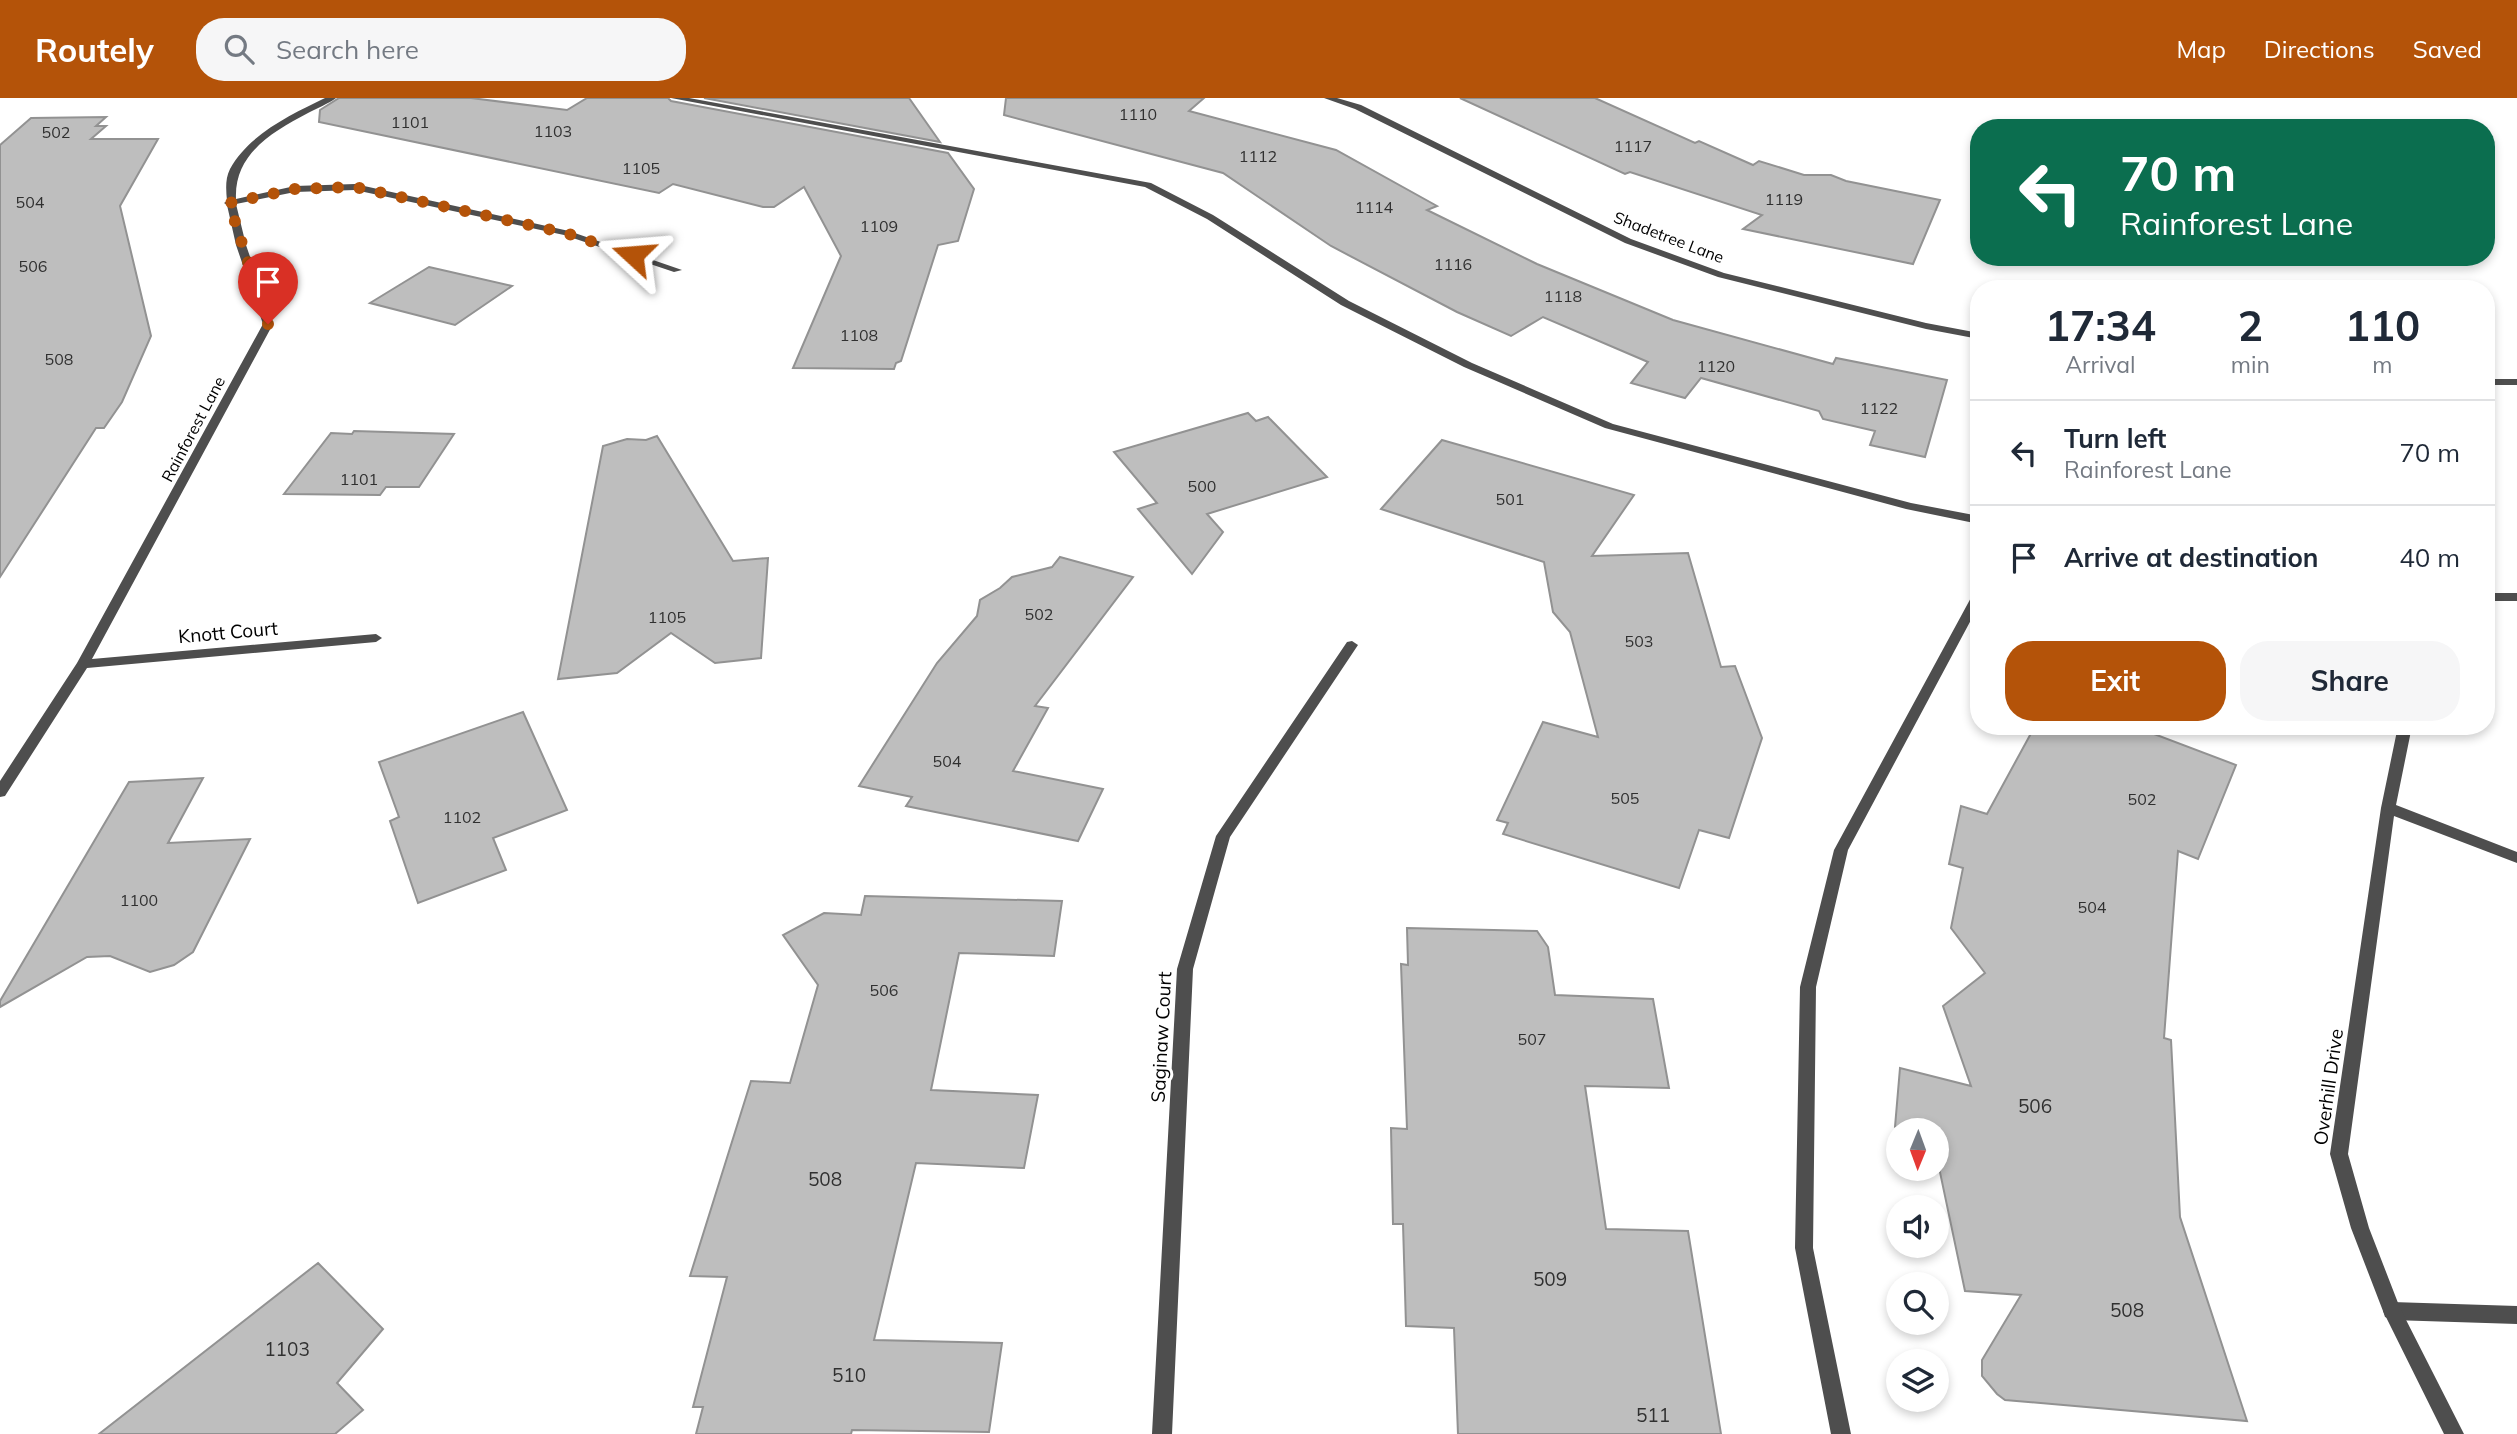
<!DOCTYPE html>
<html lang="en">
<head>
<meta charset="utf-8">
<style>
	:root { --surface:#fff; --page:#f6f6f7; --text:#1f2937; --muted:#747a83; --line:#e0e1e3; --accent:#b45309 }
	body { margin:0; font-family:Mulish,sans-serif; background:var(--page); color:var(--text); height:100vh; display:flex; flex-direction:column; font-size:26px; white-space:nowrap }
	* { box-sizing:border-box; margin:0 }
	p { font-size:23px; color:var(--muted) }
	.icon { flex:none; width:38px; height:38px; fill:none; stroke:currentColor; stroke-width:2; stroke-linecap:round; stroke-linejoin:round }
	.map { position:relative; flex:1; overflow:hidden }
	.drawer { position:absolute; left:1970px; top:182px; width:525px; height:455px; display:flex; flex-direction:column; background:var(--surface); border-radius:28px; box-shadow:0 4px 10px #0003 }
	.drawer>* { flex:none }
	.banner { position:absolute; left:1970px; top:21px; width:525px; height:147px; border-radius:28px; box-shadow:0 4px 10px #0003; background:#0b6e4f; color:#fff; overflow:hidden }
	.needle { width:46px; rotate:181deg }
	.fabs { position:absolute; left:1886px; top:1020px; display:grid; gap:14px }
	.fabs a { display:grid; place-items:center; width:63px; height:63px; border-radius:50%; background:var(--surface); box-shadow:0 4px 10px #0003; font-size:35px }
	.pin { position:absolute; display:grid; place-items:center; width:60px; height:60px; color:#fff; margin:-72px -30px; border-radius:50% 50% 50% 0; rotate:-45deg; box-shadow:0 0 7px #0007 }
	.pin .icon { rotate:45deg }
	.me { position:absolute; width:77px; margin:-38px; rotate:289deg; stroke-linejoin:round; filter:drop-shadow(0 0 5px #0008) }
	.turn { display:flex; align-items:center; gap:24px; height:147px; padding:0 35px; font-size:32px }
	.turn .icon { width:91px; height:91px; stroke-width:2.5 }
	.turn b { display:block; font-size:49px; line-height:60px }
	.eta { display:flex; justify-content:space-evenly; align-items:center; height:119px; text-align:center }
	.eta b { font-size:42px; font-weight:700; line-height:49px }
	.button { display:flex; gap:14px; margin-top:auto; padding:14px 35px }
	.button a { flex:1; height:80px; border-radius:28px; background:var(--accent); color:#fff; font-size:28px; font-weight:700; line-height:80px; text-align:center }
	.button a+a { background:var(--page); color:var(--text) }
	ul { padding:0; list-style:none }
	li { display:flex; align-items:center; gap:21px; height:105px; padding:0 35px; border-top:2px solid var(--line) }
	li div { flex:1 }
	li b { display:block; font-size:26px }
	li em { font-style:normal }
	header { display:flex; align-items:center; gap:42px; box-sizing:border-box; height:98px; padding:0 35px; background:var(--accent); color:#fff }
	header strong { font-size:33px }
	nav { display:flex; gap:38px; margin-inline-start:auto; font-size:24px }
	.search { width:490px; height:63px; background:var(--page); display:flex; align-items:center; gap:18px; box-sizing:border-box; padding:0 24px; border-radius:28px; color:var(--muted); font-size:26px }
	.map>svg:first-child { display:block }
	.building { fill:#bebebe; stroke:#929292; stroke-width:2 }
	.lines { fill:none; stroke-linecap:round; stroke-linejoin:round }
	.service { fill:#4e4e4e; fill-rule:evenodd }
	.minor { fill:#4e4e4e; fill-rule:evenodd }
	.route { stroke:#b45309; stroke-width:12; stroke-dasharray:0 21.6 }
	.labels { text-anchor:middle; dominant-baseline:central; stroke-width:6; stroke-linejoin:round; paint-order:stroke }
	.number-label { font-size:16px; fill:#303030 }
	.far-street-label { font-size:16px; fill:#000; stroke:#fff }
	.street-label { font-size:19px; fill:#000; stroke:#fff }
	.near-number-label { font-size:19px; fill:#303030 }
</style>
</head>
<body>
<header>
<strong>Routely</strong>
<div class="search"><svg class="icon" aria-label="search" viewBox="0 0 24 24"><circle cx="10" cy="10" r="6"/><path d="M15 15l6 6"/></svg>Search here</div>
<nav><a>Map</a><a>Directions</a><a>Saved</a></nav>
</header>
<div class="map">
<svg width="2517" height="1336" viewBox="0 0 2517 1336">
	<rect width="100%" height="100%" fill="#fff"/>
	<!-- building -->
	<g class="building">
		<polygon points="339,0 471,0 567,12 587,0 668,0 671,3 948,55 974,91 958,143 938,147 901,263 896,265 894,271 793,270 841,158 804,89 774,109 763,109 673,86 659,95 319,24 320,12"/>
		<polygon points="704,0 909,0 940,44"/>
		<polygon points="1006,0 1204,0 1189,13 1336,52 1437,108 1427,112 1537,166 1673,222 1833,266 1836,260 1947,282 1925,359 1870,347 1875,333 1823,321 1819,313 1701,280 1685,300 1631,285 1648,264 1543,219 1511,238 1457,214 1331,148 1223,75 1004,17"/>
		<polygon points="1460,0 1595,0 1695,45 1699,43 1753,67 1759,63 1804,77 1831,77 1846,83 1940,102 1913,166 1743,131 1762,117 1630,74 1625,76"/>
		<polygon points="106,19 96,28 106,28 91,41 158,41 120,108 151,238 122,304 104,330 96,330 0,479 0,47 31,20"/>
		<polygon points="429,169 512,188 455,227 370,205"/>
		<polygon points="1248,315 1256,323 1268,319 1327,379 1207,416 1223,434 1192,476 1138,411 1157,405 1114,354"/>
		<polygon points="354,333 454,336 419,389 386,389 380,397 284,396 331,335 352,336"/>
		<polygon points="657,338 733,463 768,460 761,560 715,565 671,535 617,575 558,581 603,348 627,341 646,342"/>
		<polygon points="1442,342 1634,397 1592,458 1688,455 1721,569 1735,568 1762,640 1729,740 1699,732 1679,790 1503,736 1508,725 1497,722 1543,624 1598,639 1570,534 1553,514 1544,464 1381,411"/>
		<polygon points="1060,459 1133,479 1035,608 1048,610 1013,673 1103,691 1078,743 906,708 912,699 859,688 937,565 977,518 980,502 1000,490 1012,479 1052,469"/>
		<polygon points="523,614 567,712 493,740 506,772 418,805 390,723 399,719 379,664"/>
		<polygon points="2035,628 2133,628 2236,667 2198,761 2178,753 2164,940 2171,942 2180,1119 2247,1323 2005,1302 1997,1296 1982,1278 1982,1262 2021,1197 1965,1193 1937,1060 1937,1032 1909,1032 1895,1029 1900,970 1971,988 1943,908 1985,875 1951,830 1963,770 1949,766 1961,708 1987,716"/>
		<polygon points="203,680 168,745 250,741 193,854 174,867 150,874 110,858 87,859 0,909 0,903 129,684"/>
		<polygon points="865,798 1062,803 1054,858 959,855 931,992 1038,997 1024,1070 916,1065 874,1242 1002,1245 989,1334 852,1332 851,1336 696,1336 703,1309 693,1309 727,1179 690,1178 751,983 790,985 818,887 783,837 824,815 861,817"/>
		<polygon points="1407,830 1537,833 1548,849 1555,897 1653,901 1669,990 1585,988 1606,1131 1688,1133 1721,1336 1458,1336 1454,1230 1406,1228 1403,1126 1393,1126 1391,1030 1407,1031 1401,866 1408,867"/>
		<polygon points="318,1165 383,1231 337,1285 363,1312 335,1336 99,1336"/>
	</g>
	<g class="lines">
		<!-- service -->
		<g class="service">
			<polygon points="671,0 689,0 1151,85 1213,117 1349,203 1472,265 1613,326 1911,405 1979,418 1979,426 1906,411 1605,330 1464,269 1341,207 1207,121 1145,89"/>
			<polygon points="1979,492 1979,507 1848,752 1816,889 1813,1150 1851,1336 1831,1336 1795,1150 1800,889 1834,752 1973,496"/>
			<rect x="2487" y="495" width="30" height="8"/>
			<polygon points="2392,1204 2517,1208 2517,1226 2392,1222 2385,1219 2383,1213 2385,1207"/>
		</g>
		<!-- minor -->
		<g class="minor">
			<path d="M325,0H336C328,6 317,10 308,15C272,34 234,56 236,101L295,88L355,86L569,133L682,172L674,174L564,137L355,92L295,94L236,106L246,147L273,226L92,561L376,536L382,540L376,544L87,570L5,698L0,699V683L77,565L263,226L236,147L227,107L224,105L227,103C226,92 225,81 230,71C249,36 292,16 325,0Z"/>
			<polygon points="1324,0 1337,0 1361,7 1631,141 1724,175 1926,225 1979,235 1979,241 1926,231 1718,179 1625,145 1355,11"/>
			<rect x="2487" y="281" width="30" height="6"/>
			<polygon points="1352,543 1358,547 1230,739 1193,871 1172,1336 1152,1336 1177,871 1216,738 1347,544"/>
			<polygon points="2398,628 2412,628 2396,707 2517,754 2517,765 2394,718 2348,1056 2369,1130 2400,1210 2464,1336 2444,1336 2383,1213 2351,1130 2330,1056 2381,710"/>
		</g>
	</g>
	<g class="lines">
		<!-- route -->
		<polyline class="route" points="268,226 229,105 295,91 355,89 566,135 633,157"/>
	</g>
	<g class="labels">
		<!-- number labels -->
		<g class="number-label">
			<text x="1138" y="16">1110</text>
			<text x="410" y="24">1101</text>
			<text x="553" y="33">1103</text>
			<text x="56" y="34">502</text>
			<text x="1633" y="48">1117</text>
			<text x="1258" y="58">1112</text>
			<text x="641" y="70">1105</text>
			<text x="1784" y="101">1119</text>
			<text x="30" y="104">504</text>
			<text x="1374" y="109">1114</text>
			<text x="879" y="128">1109</text>
			<text x="1453" y="166">1116</text>
			<text x="33" y="168">506</text>
			<text x="1563" y="198">1118</text>
			<text x="859" y="237">1108</text>
			<text x="59" y="261">508</text>
			<text x="1716" y="268">1120</text>
			<text x="1879" y="310">1122</text>
			<text x="359" y="381">1101</text>
			<text x="1202" y="388">500</text>
			<text x="1510" y="401">501</text>
			<text x="1039" y="516">502</text>
			<text x="667" y="519">1105</text>
			<text x="1639" y="543">503</text>
			<text x="947" y="663">504</text>
			<text x="1625" y="700">505</text>
			<text x="2142" y="701">502</text>
			<text x="462" y="719">1102</text>
			<text x="139" y="802">1100</text>
			<text x="2092" y="809">504</text>
			<text x="884" y="892">506</text>
			<text x="1532" y="941">507</text>
		</g>
		<!-- far-street labels -->
		<g class="far-street-label">
			<text transform="translate(1669 139) rotate(21)">Shadetree Lane</text>
			<text transform="translate(193 331) rotate(-62)">Rainforest Lane</text>
		</g>
		<!-- street labels -->
		<g class="street-label">
			<text transform="translate(228 534) rotate(-5)">Knott Court</text>
			<text transform="translate(1161 939) rotate(-87)">Saginaw Court</text>
			<text transform="translate(2328 989) rotate(-82)">Overhill Drive</text>
		</g>
		<!-- near-number labels -->
		<g class="near-number-label">
			<text x="2035" y="1008">506</text>
			<text x="825" y="1081">508</text>
			<text x="1550" y="1181">509</text>
			<text x="2127" y="1212">508</text>
			<text x="287" y="1251">1103</text>
			<text x="849" y="1277">510</text>
			<text x="1653" y="1317">511</text>
		</g>
	</g>
</svg>
<div class="fabs">
<a><svg class="needle" viewBox="-14 -14 28 28"><path d="M0-13l5 13h-10z" fill="#e53935"/><path d="M0 13l5-13h-10z" fill="#747a83"/></svg></a>
<a><svg class="icon" aria-label="sound" viewBox="0 0 24 24"><path d="M4 9h4l5-4v14l-5-4H4zM17 9q2 3 0 6"/></svg></a>
<a><svg class="icon" aria-label="search" viewBox="0 0 24 24"><circle cx="10" cy="10" r="6"/><path d="M15 15l6 6"/></svg></a>
<a><svg class="icon" aria-label="layers" viewBox="0 0 24 24"><path d="M12 4l9 5-9 5-9-5zM3 14l9 5 9-5"/></svg></a>
</div>
<div class="pin" style="left:268px;top:226px;background:#d93025"><svg class="icon" aria-label="arrive" viewBox="0 0 24 24"><path d="M6 21V4h12l-3 4 3 4H6"/></svg></div>
<svg class="me" style="left:633px;top:157px" viewBox="-20 -20 40 40"><path d="M0-17L14 15 0 8-14 15z" fill="#b45309" stroke="#fff" stroke-width="4"/></svg>
<div class="banner">
<div class="turn"><svg class="icon" aria-label="left" viewBox="0 0 24 24"><path d="M17 20v-9H6M10 6l-5 5 5 5"/></svg><div><b>70 m</b>Rainforest Lane</div></div>
</div>
<section class="drawer">
<div class="eta">
<div><b>17:34</b><p>Arrival</p></div>
<div><b>2</b><p>min</p></div>
<div><b>110</b><p>m</p></div>
</div>
<ul>
<li><svg class="icon" aria-label="left" viewBox="0 0 24 24"><path d="M17 20v-9H6M10 6l-5 5 5 5"/></svg><div><b>Turn left</b><p>Rainforest Lane</p></div><em>70 m</em></li>
<li><svg class="icon" aria-label="arrive" viewBox="0 0 24 24"><path d="M6 21V4h12l-3 4 3 4H6"/></svg><div><b>Arrive at destination</b></div><em>40 m</em></li>
</ul>
<div class="button"><a>Exit</a><a>Share</a></div>
</section>
</div>
</body>
</html>
